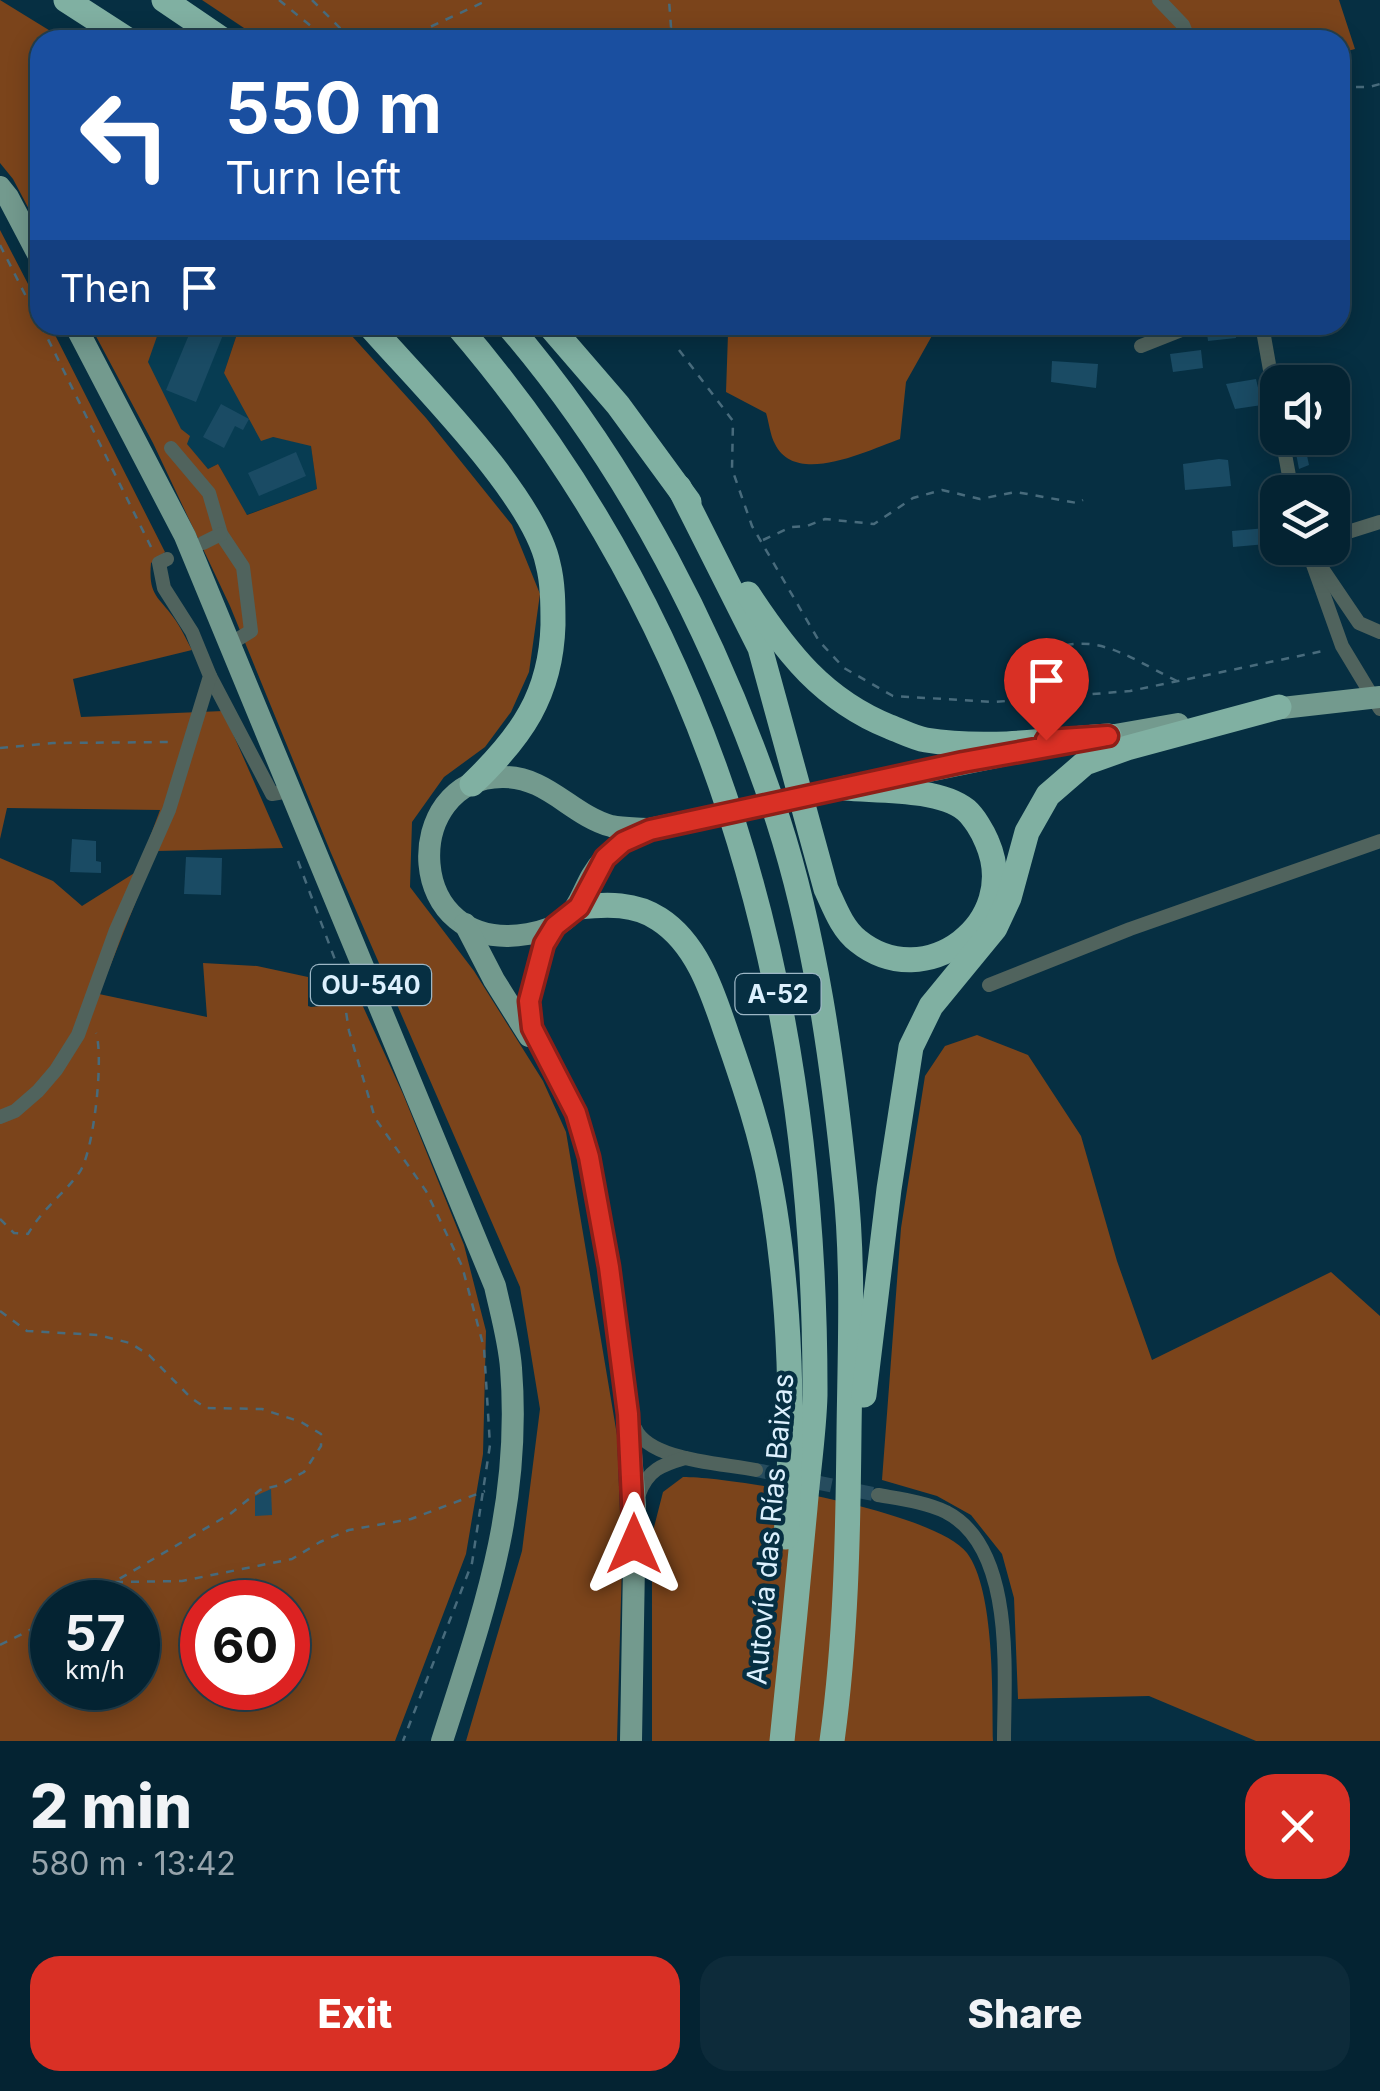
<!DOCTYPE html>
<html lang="en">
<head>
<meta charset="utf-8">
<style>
	:root { --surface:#042332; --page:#0d2b3a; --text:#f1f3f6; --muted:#97a4ac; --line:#25404d; --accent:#d93025 }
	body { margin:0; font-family:Inter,sans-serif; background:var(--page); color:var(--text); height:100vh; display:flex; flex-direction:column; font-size:38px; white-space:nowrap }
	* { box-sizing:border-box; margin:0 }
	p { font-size:32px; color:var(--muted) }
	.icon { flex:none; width:55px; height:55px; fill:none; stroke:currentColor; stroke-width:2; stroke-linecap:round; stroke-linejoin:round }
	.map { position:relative; height:1741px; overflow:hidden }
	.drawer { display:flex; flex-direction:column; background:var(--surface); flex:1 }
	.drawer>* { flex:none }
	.banner { position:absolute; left:30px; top:30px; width:1320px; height:305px; border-radius:30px; box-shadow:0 5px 25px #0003,0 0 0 2px var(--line); background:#1a4fa0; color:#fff; overflow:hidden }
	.tools { position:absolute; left:1260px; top:365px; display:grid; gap:20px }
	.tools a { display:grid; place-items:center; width:90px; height:90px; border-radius:20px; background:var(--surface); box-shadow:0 5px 25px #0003,0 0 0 2px var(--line); font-size:50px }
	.speed { position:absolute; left:30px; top:1580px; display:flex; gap:20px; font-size:50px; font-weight:700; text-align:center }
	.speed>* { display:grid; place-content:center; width:130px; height:130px; border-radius:50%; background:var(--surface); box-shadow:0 5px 25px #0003,0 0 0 2px var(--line); line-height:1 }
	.speed small { font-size:25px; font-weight:400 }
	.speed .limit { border:15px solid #d22; background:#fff; color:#111 }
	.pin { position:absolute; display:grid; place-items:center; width:85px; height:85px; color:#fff; margin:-102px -42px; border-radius:50% 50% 50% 0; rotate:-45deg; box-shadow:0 0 10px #0007 }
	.pin .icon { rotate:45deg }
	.me { position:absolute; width:110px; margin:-55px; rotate:0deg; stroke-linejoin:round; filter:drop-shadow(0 0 8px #0008) }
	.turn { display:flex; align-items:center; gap:35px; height:210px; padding:0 30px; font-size:45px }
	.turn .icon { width:130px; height:130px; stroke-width:2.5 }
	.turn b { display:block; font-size:70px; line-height:85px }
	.then { display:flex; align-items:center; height:95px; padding:0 30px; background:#0003; gap:20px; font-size:38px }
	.round { display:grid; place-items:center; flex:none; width:105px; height:105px; border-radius:30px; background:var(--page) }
	.summary { display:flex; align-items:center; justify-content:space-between; height:170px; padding:0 30px }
	h1 { font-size:60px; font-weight:800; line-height:75px }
	.cta { display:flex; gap:20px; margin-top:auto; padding:20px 30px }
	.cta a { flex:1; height:115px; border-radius:30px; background:var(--accent); color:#fff; font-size:40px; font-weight:800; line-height:115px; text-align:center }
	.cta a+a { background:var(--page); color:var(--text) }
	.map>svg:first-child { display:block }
	.built { fill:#073c52 }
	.green { fill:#7b441b; fill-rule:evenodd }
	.building { fill:#1a4b64 }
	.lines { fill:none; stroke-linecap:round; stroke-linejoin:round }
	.street-tunnel { stroke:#264c5e; stroke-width:14; stroke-dasharray:14 7; stroke-linecap:butt }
	.path { stroke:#486b7c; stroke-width:2.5; stroke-dasharray:8 8; stroke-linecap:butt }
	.street { stroke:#50635d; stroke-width:14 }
	.primary { stroke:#739a8e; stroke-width:22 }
	.highway { stroke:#80b0a2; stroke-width:25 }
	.route-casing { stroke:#8d1f18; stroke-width:25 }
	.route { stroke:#d93025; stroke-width:18 }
	.labels { text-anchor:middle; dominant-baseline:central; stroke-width:9; stroke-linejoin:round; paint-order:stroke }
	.shield { fill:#062f42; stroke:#9cb6c5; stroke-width:2.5 }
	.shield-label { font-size:25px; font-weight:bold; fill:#dcf0fd }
	.street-label { font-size:28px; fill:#dcf0fd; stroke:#062f42 }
</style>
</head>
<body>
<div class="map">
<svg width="1380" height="1741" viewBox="0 0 1380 1741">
	<rect width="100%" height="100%" fill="#062f42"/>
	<!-- built -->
	<polygon class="built" points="161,325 240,325 224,373 273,437 311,445 317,489 246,515 218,464 208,469 186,444 147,362"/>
	<!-- green -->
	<g class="green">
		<polygon points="0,0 65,40 40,40 40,230 13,179 0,163"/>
		<polygon points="202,0 1339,0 1355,49 1340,53 1340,40 669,40 665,29 642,40 262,40"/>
		<path d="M0,230L40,307V325H50L165,552L151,563C148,597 159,596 176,621C182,630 187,641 192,650L73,679L81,717L223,711L283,848L156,851L147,845L160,810L7,808L0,839Z"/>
		<polygon points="90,325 161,325 148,362 181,429 190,436 187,444 208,469 218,464 247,515 317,489 311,446 273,437 261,441 224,373 240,325 342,325 426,418 512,525 540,594 529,672 511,712 485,747 444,777 412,822 410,887 474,971 543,1081 566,1132 617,1435 622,1564 617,1741 466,1741 522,1551 540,1409 520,1287 331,853 230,606 153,443"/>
		<path d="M714,325H938L906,382L900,439C868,450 796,487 775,444C770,435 769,422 766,413L726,392L728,334Z"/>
		<path d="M0,858L53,881L82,906L136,872L146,876L99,994L207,1017L203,963L257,966L308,977V1006L311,1007L341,1004L355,989L403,1094L464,1245L486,1331L483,1454L466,1554L395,1741H0ZM52,1602H138V1688H52ZM202,1602H288V1688H202Z"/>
		<polygon points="977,1035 1028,1055 1081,1136 1117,1261 1152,1360 1331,1272 1380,1316 1380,1741 1256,1741 1149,1696 1018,1699 1014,1598 1002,1554 971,1515 937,1496 882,1480 901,1228 925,1076 945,1046"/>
		<path d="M683,1477C736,1477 936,1512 967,1553C995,1591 992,1694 993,1741H652V1535L663,1492Z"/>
	</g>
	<!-- building -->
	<g class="building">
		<polygon points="193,325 227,325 196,402 166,390"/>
		<polygon points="1206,325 1235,325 1236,338 1208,341"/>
		<polygon points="1201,350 1203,368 1173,372 1170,354"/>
		<polygon points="1052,361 1098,364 1096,388 1051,382"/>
		<polygon points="1256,379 1262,405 1235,409 1226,384"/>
		<polygon points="221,404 249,419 243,430 235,426 224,448 203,437"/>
		<polygon points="1293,438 1311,438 1313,450 1306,451 1309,465 1299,469"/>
		<polygon points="296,452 306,476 259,496 248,473"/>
		<polygon points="1219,459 1228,460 1231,486 1185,490 1183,464"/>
		<polygon points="1278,527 1278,543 1233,547 1232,531"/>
		<polygon points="72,839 96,841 96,861 101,862 101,873 70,872"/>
		<polygon points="186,857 222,858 221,895 184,894"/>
		<polygon points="271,1489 272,1515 255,1516 255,1496"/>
	</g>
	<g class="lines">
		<!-- street-tunnel -->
		<polyline class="street-tunnel" points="756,1470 878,1495"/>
		<!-- path -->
		<g class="path">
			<polyline points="279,0 328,40"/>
			<polyline points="312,0 352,40"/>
			<polyline points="402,40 488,0"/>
			<polyline points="662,40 668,36 671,27 669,0"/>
			<polyline points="1340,87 1369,87 1380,84"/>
			<polyline points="0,245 40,324"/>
			<polyline points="41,325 151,547"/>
			<polyline points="679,350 733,421 732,469 752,526 819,641 844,668 893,696 994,702 1130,691 1328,650"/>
			<polyline points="763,540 791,527 807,526 825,519 874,524 913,498 942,490 980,499 1016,492 1077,503 1083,500"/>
			<path d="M1024,698C1025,685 1021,677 1024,664C1086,623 1118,652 1177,681"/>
			<polyline points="0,748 53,743 173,742"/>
			<polyline points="298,861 340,973 349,1031 375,1118 426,1191 462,1266 484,1348 490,1445 472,1563 403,1741"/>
			<path d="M0,1219L14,1233L28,1234C43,1208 63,1195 79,1173C94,1153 104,1056 96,1033"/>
			<polyline points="0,1311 27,1331 98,1335 130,1343 149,1355 191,1398 206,1408 262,1409 301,1422 321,1434 321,1446 304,1472 280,1485 260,1490 230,1514 80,1602"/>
			<polyline points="115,1582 182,1581 292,1559 320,1542 349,1530 411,1519 485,1491"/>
			<polyline points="0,1645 52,1619"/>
		</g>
		<!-- street -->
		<g class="street">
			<polyline points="1159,0 1183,25 1189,40"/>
			<polyline points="1262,325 1278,415"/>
			<polyline points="1141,346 1194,325"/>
			<polyline points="1282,438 1292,492"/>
			<polyline points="171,448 209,493 221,534 243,567 251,631 230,644"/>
			<polyline points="1332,537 1380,522"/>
			<polyline points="203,543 221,534"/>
			<polyline points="1307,548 1342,646 1380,709"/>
			<polyline points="1319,564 1359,623 1380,632"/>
			<polyline points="210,676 272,794 290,791"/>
			<polyline points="989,985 1130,929 1380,841"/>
			<polyline points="0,1117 15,1111 38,1091 56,1070 78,1035 116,930 169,810 210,676 192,632 164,588 159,563 167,559"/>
			<path d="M635,1428C649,1461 723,1463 756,1470"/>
			<path d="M639,1494C648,1470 661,1465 685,1458"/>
			<path d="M878,1495C900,1499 925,1502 946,1512C1016,1548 1004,1675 1004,1741"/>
		</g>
		<!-- primary -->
		<g class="primary">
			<polyline points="0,187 8,197 40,258"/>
			<path d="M75,325L185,536L495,1286C501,1313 509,1341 511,1368C522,1507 483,1613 442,1741"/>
			<polyline points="1264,710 1380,697"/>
			<polyline points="1092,739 1178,724"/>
			<path d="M649,829C638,828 623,829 611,826C571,815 547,776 502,777C400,778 402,956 528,934C589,923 573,892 605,858C617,844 633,837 649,829L1021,752"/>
			<polyline points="465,924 494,980 529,1036"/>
			<polyline points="555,926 545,944 529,1001 532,1028 576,1113 589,1157 609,1267 628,1414 635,1505 631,1741"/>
		</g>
		<!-- highway -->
		<g class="highway">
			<polyline points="66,0 128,40"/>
			<polyline points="164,0 223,40"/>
			<path d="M369,325C418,381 534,495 548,564C553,583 553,605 553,625C551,695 521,737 472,784"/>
			<path d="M457,325C718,628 816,1002 815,1395C814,1433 808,1471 805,1508C798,1586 790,1663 782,1741"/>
			<path d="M508,325C630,467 719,642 778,820C815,934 833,1064 845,1183C854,1265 850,1350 849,1432C848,1536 846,1638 832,1741"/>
			<polyline points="549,325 618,405 689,502"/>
			<path d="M679,487L760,648L826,889C834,906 842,929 858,941C925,995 1022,923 987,842C983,832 974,817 966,810C939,788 878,791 845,788"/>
			<path d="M748,594C787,653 823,700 890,727C901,731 914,738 926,740C986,750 1049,740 1109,736"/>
			<path d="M579,907C607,904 635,903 659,919C698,944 713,994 727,1035C744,1084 762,1137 771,1188C791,1298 794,1425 786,1537"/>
			<polyline points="864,1395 889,1189 911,1047 931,1006 995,928 1009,898 1027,832 1048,795 1085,763 1127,748 1279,707"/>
		</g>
	</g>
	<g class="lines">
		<defs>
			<polyline id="route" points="634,1544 628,1414 609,1267 589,1157 576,1113 532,1028 529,1001 544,944 555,926 579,907 605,858 623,842 650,830 963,762 1108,736 1046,740"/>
		</defs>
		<!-- route casing -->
		<use href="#route" class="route-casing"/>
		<!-- route -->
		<use href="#route" class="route"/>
	</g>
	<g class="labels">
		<!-- shield labels -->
		<g class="shield">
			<rect x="311" y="965" width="120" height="40" rx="8"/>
			<rect x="735.5" y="974" width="85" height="40" rx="8"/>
		</g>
		<g class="shield-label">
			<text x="371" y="985">OU-540</text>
			<text x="778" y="994">A-52</text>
		</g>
		<!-- street labels -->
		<g class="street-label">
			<text transform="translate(770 1529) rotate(-85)">Autovía das Rías Baixas</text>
		</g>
	</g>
</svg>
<div class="tools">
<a><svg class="icon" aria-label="sound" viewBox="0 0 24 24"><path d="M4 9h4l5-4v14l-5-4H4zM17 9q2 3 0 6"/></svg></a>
<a><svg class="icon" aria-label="layers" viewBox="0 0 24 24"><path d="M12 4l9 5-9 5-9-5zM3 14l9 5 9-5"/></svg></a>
</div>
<div class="speed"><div>57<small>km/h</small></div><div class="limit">60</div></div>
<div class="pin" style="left:1046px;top:740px;background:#d93025"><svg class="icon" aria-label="arrive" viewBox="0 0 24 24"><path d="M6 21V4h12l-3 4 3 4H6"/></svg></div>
<svg class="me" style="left:634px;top:1544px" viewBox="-20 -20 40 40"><path d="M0-17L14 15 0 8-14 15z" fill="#d93025" stroke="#fff" stroke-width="4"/></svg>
<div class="banner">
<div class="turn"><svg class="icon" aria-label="left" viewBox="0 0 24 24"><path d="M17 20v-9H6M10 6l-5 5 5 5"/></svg><div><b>550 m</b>Turn left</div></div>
<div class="then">Then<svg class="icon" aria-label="arrive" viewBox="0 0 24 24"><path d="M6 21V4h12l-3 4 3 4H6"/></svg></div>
</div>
</div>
<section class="drawer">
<div class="summary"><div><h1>2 min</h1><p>580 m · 13:42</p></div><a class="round" style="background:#d93025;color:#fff"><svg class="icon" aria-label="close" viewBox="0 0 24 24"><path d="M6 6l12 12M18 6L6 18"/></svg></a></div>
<div class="cta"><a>Exit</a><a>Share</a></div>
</section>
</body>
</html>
